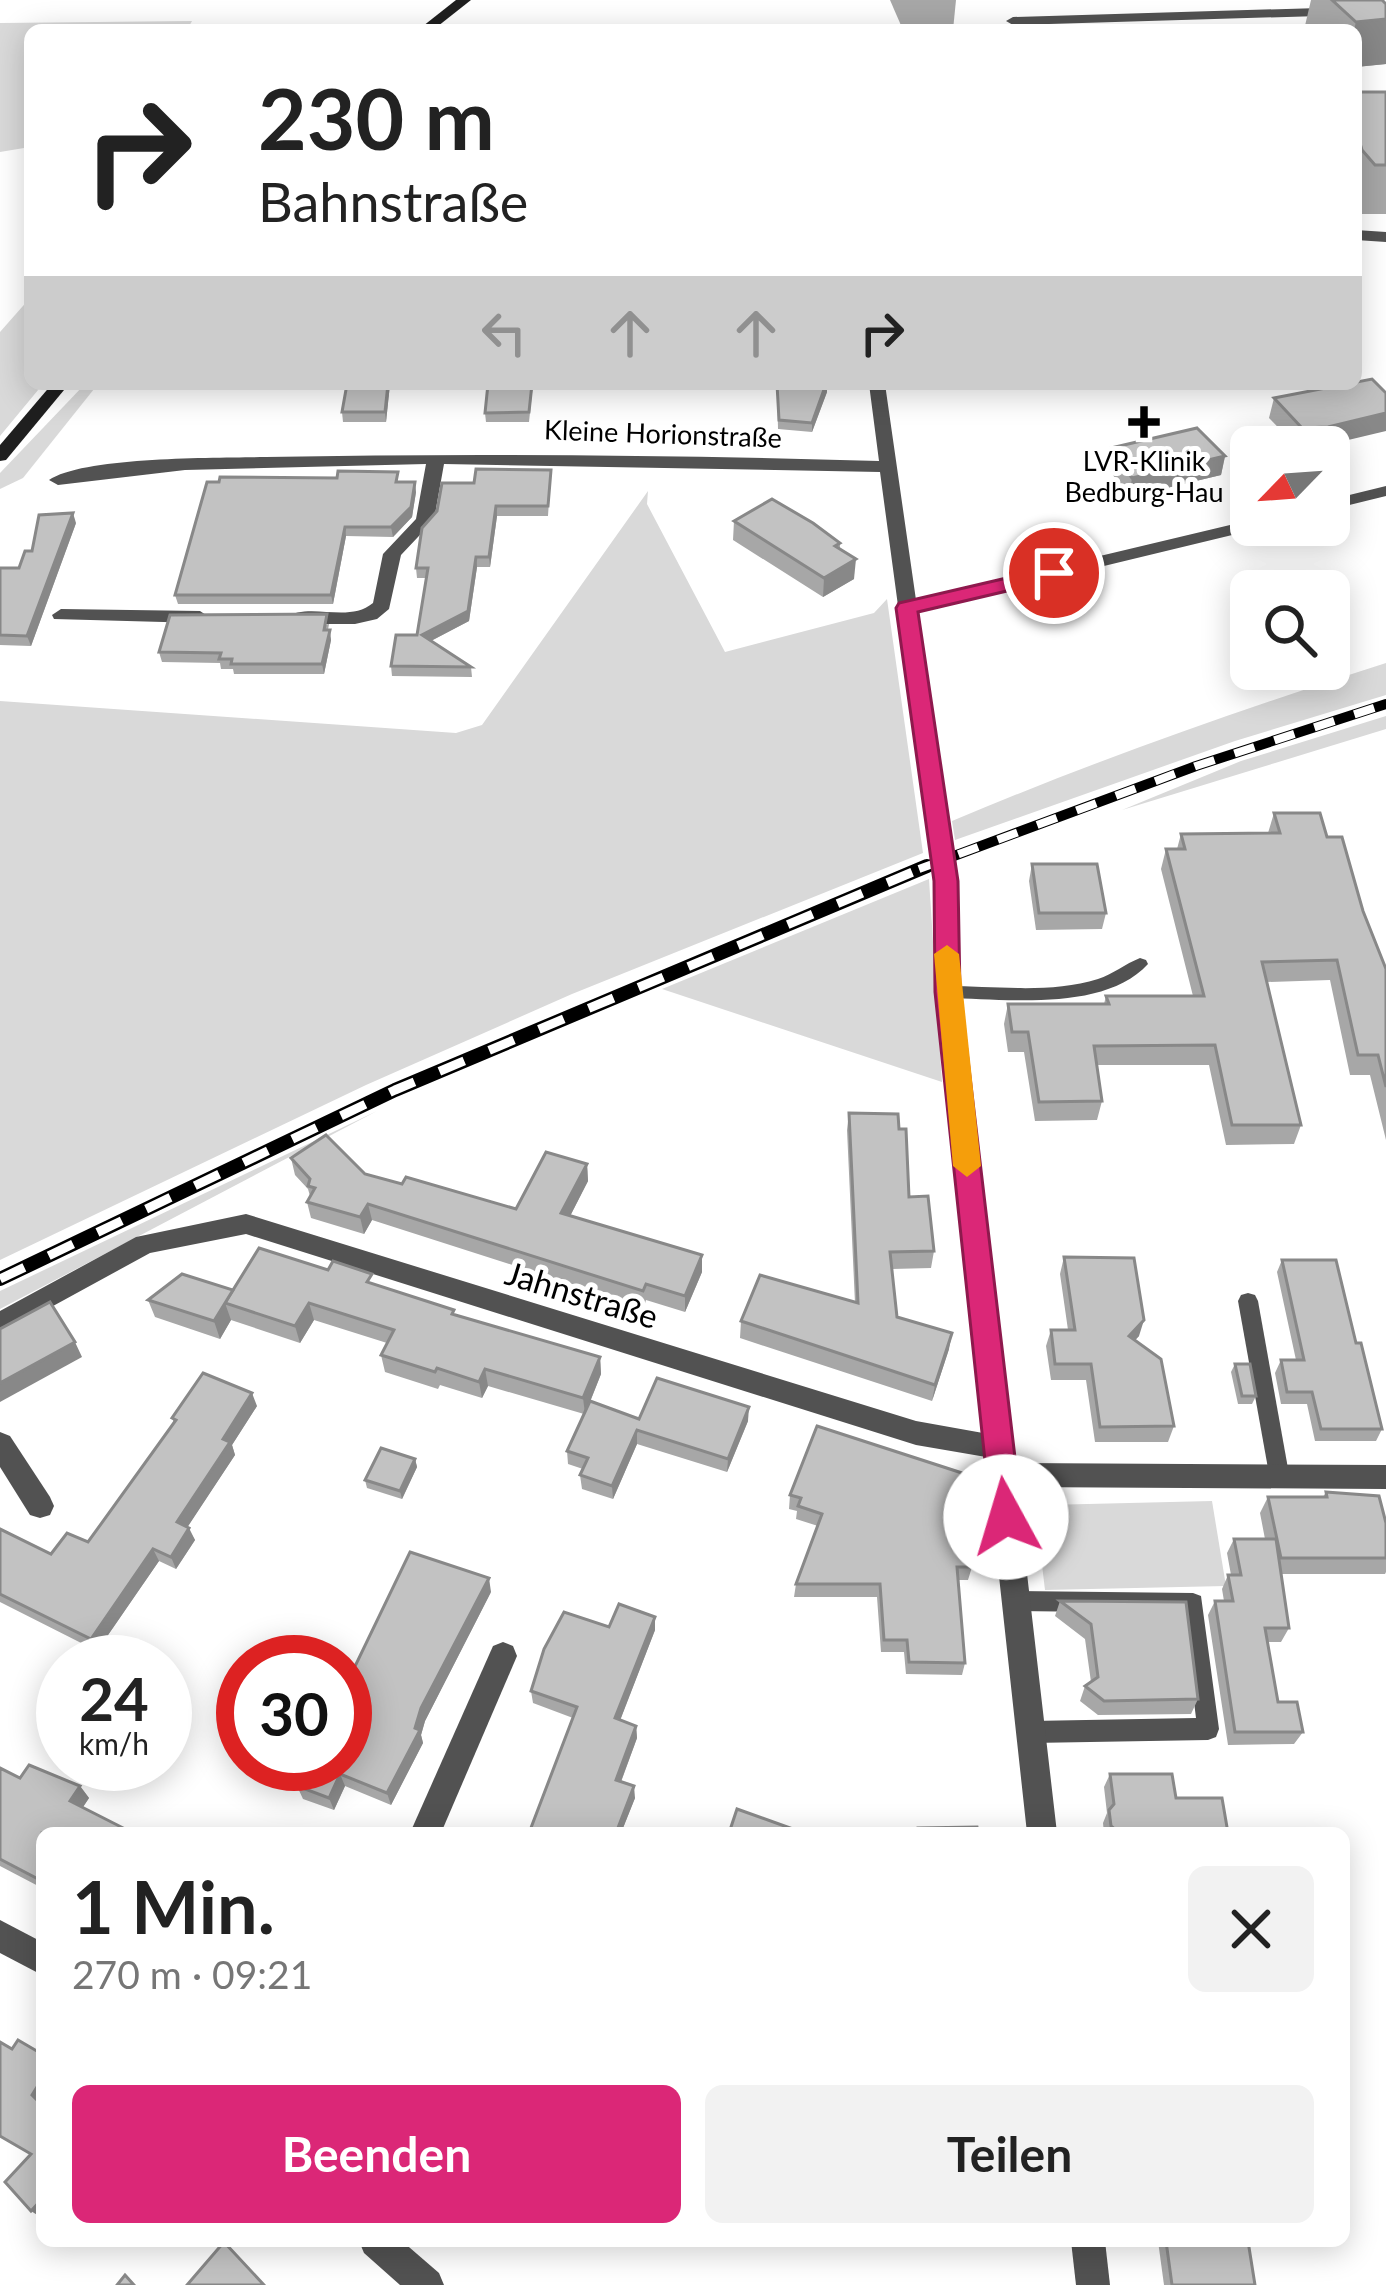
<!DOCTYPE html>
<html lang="de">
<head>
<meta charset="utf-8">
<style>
	:root { --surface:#fff; --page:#f2f2f2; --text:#222; --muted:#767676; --accent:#db2777 }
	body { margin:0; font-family:Lato,sans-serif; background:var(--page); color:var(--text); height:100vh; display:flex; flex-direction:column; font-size:45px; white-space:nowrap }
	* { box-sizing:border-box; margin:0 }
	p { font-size:39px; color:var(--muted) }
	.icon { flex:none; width:66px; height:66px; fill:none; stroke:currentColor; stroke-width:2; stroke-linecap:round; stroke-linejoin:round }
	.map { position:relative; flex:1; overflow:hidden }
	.side { position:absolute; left:36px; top:1827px; width:1314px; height:420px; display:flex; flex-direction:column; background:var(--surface); border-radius:18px; box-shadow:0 6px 30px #0003 }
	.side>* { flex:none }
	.top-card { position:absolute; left:24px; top:24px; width:1338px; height:366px; border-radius:18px; box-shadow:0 6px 30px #0003; background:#fff; color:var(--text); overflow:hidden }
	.needle { width:78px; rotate:245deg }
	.fabs { position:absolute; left:1230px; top:426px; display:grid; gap:24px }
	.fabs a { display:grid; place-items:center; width:120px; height:120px; border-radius:18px; background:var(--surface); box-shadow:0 6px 30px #0003; font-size:60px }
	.speed { position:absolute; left:36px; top:1635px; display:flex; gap:24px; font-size:60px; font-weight:700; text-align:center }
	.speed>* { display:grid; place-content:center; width:156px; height:156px; border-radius:50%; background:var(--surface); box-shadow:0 6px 30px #0003; line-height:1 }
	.speed small { font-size:30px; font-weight:400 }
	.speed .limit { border:18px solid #d22; background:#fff; color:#111 }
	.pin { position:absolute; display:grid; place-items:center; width:102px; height:102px; color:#fff; margin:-51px; border:6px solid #fff; border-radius:50%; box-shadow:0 3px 12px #0007 }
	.me { position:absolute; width:132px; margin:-66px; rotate:354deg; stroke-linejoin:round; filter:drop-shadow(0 0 9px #0008) }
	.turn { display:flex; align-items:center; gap:42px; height:252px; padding:0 36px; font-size:54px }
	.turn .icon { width:156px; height:156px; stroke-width:2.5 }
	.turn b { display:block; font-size:84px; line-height:102px }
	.lanes { display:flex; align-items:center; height:114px; padding:0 36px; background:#0003; justify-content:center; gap:60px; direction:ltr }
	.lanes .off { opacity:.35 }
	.round { display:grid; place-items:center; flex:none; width:126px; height:126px; border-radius:18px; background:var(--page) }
	.summary { display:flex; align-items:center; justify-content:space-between; height:204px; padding:0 36px }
	h1 { font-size:72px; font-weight:700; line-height:90px }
	.action { display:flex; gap:24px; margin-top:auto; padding:24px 36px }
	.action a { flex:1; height:138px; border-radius:18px; background:var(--accent); color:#fff; font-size:48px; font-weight:700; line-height:138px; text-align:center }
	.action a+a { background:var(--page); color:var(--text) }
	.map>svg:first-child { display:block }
	.green { fill:#d9d9d9 }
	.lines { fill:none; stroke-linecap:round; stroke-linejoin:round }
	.lane { fill:#525252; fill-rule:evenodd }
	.street { fill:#525252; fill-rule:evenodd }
	.secondary { fill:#1f1f1f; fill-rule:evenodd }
	.rail-far1-casing { stroke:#000; stroke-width:10 }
	.rail-casing { stroke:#000; stroke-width:14 }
	.rail-far1 { stroke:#fff; stroke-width:8; stroke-dasharray:21; stroke-linecap:butt }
	.rail { stroke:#fff; stroke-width:9; stroke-dasharray:27; stroke-linecap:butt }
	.wall { fill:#a7a7a7 }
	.shaded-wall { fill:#888 }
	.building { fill:#c2c2c2; stroke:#888; stroke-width:3 }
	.route { fill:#db2777; stroke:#8e194d; stroke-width:3 }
	.slow { fill:#f59e0b }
	.poi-dot { fill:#000; stroke:#fff; stroke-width:4.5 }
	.labels { text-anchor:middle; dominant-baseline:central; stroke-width:10; stroke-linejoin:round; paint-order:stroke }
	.far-street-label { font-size:27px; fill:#000; stroke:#fff }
	.far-poi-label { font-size:27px; fill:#000; stroke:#fff }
	.street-label { font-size:33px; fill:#000; stroke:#fff }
</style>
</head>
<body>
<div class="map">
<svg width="1386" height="2285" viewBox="0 0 1386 2285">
	<rect width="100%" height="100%" fill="#fff"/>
	<!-- green -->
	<g class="green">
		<polygon points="192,21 187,30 30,30 30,147 0,152 0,23"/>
		<polygon points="30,298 30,384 43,384 0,436 0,332"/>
		<polygon points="85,384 98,384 23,478 0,489 0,473"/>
		<polygon points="648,491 647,504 725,652 874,613 887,599 923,853 572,994 366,1085 0,1260 0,701 456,733 482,725"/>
		<path d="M1386,663V695L1235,741L955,840L952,821C1094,761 1239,710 1386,663Z"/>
		<polygon points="1386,716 1386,729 1122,810 1241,761"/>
		<polygon points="929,879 942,1082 662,989"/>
		<polygon points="377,1111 0,1309 0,1291"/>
		<polygon points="1212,1501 1226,1586 1045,1590 1037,1523 1046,1505"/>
	</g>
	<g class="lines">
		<!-- lane -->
		<g class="lane">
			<path d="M1140,958L1146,960L1148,964C1104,1012 1007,999 947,998L939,992L947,986C996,986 1050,994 1098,979C1113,974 1125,964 1140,958Z"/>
			<polygon points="1248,1293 1255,1295 1258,1301 1289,1474 1286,1480 1279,1483 1272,1480 1269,1474 1238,1301 1241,1295"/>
			<polygon points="1016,1591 1193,1593 1201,1596 1219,1729 1216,1737 1208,1740 1031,1743 1023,1740 1020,1732 1023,1724 1031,1721 1196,1718 1183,1613 1016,1611 1008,1608 1005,1601 1008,1594"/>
		</g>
		<!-- street -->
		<g class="street">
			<polygon points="1386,6 1386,14 1013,25 1006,21 1013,17"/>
			<polygon points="1356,230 1386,232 1386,242 1356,240"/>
			<path d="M869,384H885L916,600L1251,520V525H1260L1257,529L918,611L957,881L958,992L1014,1463L1386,1465V1489L1017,1487L1057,1833H1027L986,1457L916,1445L246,1234L150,1253L0,1335V1311L136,1237L246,1214L916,1421L983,1433L936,992L935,881L880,472L444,464L434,520L401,555L389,609L377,619L355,624H294L285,618C309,601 348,624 373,603L383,554L416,519L426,464L185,470L58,485L49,480C84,456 219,458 266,457C470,453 674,455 879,461Z"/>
			<polygon points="1386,486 1386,496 1329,510 1329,500"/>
			<polygon points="61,609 200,611 209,617 200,623 54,619 52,615"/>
			<polygon points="0,1432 10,1436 50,1497 54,1506 50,1515 40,1518 30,1515 0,1467"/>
			<polygon points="503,1642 513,1646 517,1656 441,1833 410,1833 493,1646"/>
			<polygon points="0,1920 42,1942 42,1975 0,1953"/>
			<polygon points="359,2241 402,2241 439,2273 444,2285 400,2285 364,2253"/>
			<polygon points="1071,2241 1105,2241 1110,2285 1076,2285"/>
		</g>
		<!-- secondary -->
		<g class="secondary">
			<polygon points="456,0 471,0 433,30 418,30"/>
			<polygon points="52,384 69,384 6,460 0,461 0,445"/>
		</g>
		<defs>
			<polyline id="rail-far1" points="919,869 1196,766 1386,704"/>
			<polyline id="rail" points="0,1279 395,1090 927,866"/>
		</defs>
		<!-- rail-far1 casing -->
		<use href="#rail-far1" class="rail-far1-casing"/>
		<!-- rail casing -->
		<use href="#rail" class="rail-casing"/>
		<!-- rail-far1 -->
		<use href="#rail-far1" class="rail-far1"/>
		<!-- rail -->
		<use href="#rail" class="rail"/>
	</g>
	<!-- wall -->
	<g class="wall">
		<polygon points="890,0 956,0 953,30 903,30"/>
		<polygon points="1311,0 1382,0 1386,4 1386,64 1356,67 1356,30 1304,30"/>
		<polygon points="1356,92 1386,92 1386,214 1362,214 1356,206"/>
		<polygon points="390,384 386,422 343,422 342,412"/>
		<polygon points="533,384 529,422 486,422 485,413"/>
		<polygon points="777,384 827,384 827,392 812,432 778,429"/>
		<polygon points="1386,393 1323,446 1297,447 1269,418 1274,398"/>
		<polygon points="1111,448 1225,456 1221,475 1129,497 1107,467"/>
		<polygon points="551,470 548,516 497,516 490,567 477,567 469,621 431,641 471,667 472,677 392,676 391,666 417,635 426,578 417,578 416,568 474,483"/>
		<polygon points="399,482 416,492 412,517 393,537 346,536 333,604 178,604 175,595"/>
		<polygon points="734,521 840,543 840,549 854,579 823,597 733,540"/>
		<polygon points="76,523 31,646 0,645 0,568 19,568 32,551"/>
		<polygon points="329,624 328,630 331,640 324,674 234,674 233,669 221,669 220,663 162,662 159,652"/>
		<polygon points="1274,813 1327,837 1363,911 1386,969 1386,1140 1370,1075 1350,1075 1330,980 1267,982 1301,1125 1294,1144 1226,1145 1209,1065 1097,1065 1102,1101 1097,1120 1035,1121 1024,1052 1008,1052 1004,1024 1008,1004 1104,1004 1106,996 1193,996 1161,869 1166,849 1177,849 1181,834 1268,833"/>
		<polygon points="1032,864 1106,913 1102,929 1036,930 1029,881"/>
		<polygon points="849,1113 899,1129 909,1197 934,1251 931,1268 892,1269 897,1317 949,1349 932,1401 740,1338 741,1321 855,1303 847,1130"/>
		<polygon points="291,1158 516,1209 587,1164 588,1181 570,1216 702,1272 685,1312 646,1300 644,1307 372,1220 364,1234 311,1218 307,1202 310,1196 308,1189 295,1175"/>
		<polygon points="1064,1257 1139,1336 1135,1340 1174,1426 1168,1442 1095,1442 1086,1380 1051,1380 1046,1346 1051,1330 1068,1330 1060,1274"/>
		<polygon points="1282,1260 1356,1343 1382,1429 1376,1441 1315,1441 1307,1404 1281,1404 1275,1373 1281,1360 1296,1360 1277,1272"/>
		<polygon points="374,1285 454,1315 600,1357 601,1374 590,1402 639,1419 748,1421 727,1472 637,1444 613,1499 582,1489 580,1475 583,1469 568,1464 567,1451 584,1414 488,1386 482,1398 440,1385 438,1389 385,1372 381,1355 387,1343 314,1320 300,1343 231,1320 220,1339 155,1317 148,1300 233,1290"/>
		<polygon points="1235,1364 1256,1396 1252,1404 1238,1404 1231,1372"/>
		<polygon points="257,1406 232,1445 235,1455 187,1527 195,1540 176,1569 159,1561 97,1651 0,1602 0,1529 51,1554 88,1542 174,1423 172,1418"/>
		<polygon points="817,1426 972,1567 968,1580 958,1580 965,1663 962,1675 906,1674 904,1652 881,1652 877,1597 794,1597 796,1584 818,1526 796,1519 797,1511 789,1509 790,1495"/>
		<polygon points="415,1459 417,1467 402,1499 367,1488 365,1480"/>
		<polygon points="1326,1492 1386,1523 1386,1572 1385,1574 1281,1574 1289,1628 1281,1642 1267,1642 1278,1702 1303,1732 1294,1744 1228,1745 1208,1615 1215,1601 1224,1601 1222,1589 1228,1575 1231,1575 1227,1553 1234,1539 1265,1539 1260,1513 1268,1497 1323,1497"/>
		<polygon points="491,1592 425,1721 421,1735 423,1743 391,1805 345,1786 334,1810 303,1799 297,1786"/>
		<polygon points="1060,1601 1198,1699 1191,1714 1098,1715 1080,1701 1085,1686 1091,1682 1085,1639 1055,1616"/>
		<polygon points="655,1617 655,1630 620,1720 636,1726 637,1738 621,1782 635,1798 621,1833 573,1718 533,1703 531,1691 609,1627"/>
		<polygon points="0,1768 20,1778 80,1786 89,1798 83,1807 42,1833 42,1888 0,1866"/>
		<polygon points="1110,1774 1176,1798 1228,1833 1104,1833 1103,1823 1107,1813 1104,1787"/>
		<polygon points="909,2241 1019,2241 1015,2247 909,2246"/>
		<polygon points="1158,2241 1248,2241 1255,2285 1164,2285"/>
	</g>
	<!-- shaded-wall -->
	<g class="shaded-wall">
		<polygon points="1386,19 1386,64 1356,67 1354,30 1356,22"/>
		<polygon points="388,384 390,384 386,422 385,412"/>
		<polygon points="827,384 827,392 812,432 812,423"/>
		<polygon points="1386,413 1386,431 1323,446 1328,427"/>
		<polygon points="1225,456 1221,475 1129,497 1132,478"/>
		<polygon points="415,482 416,492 412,517 393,537 391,527"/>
		<polygon points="496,506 497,516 490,567 489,557"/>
		<polygon points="73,513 76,523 31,646 27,636"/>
		<polygon points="345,527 346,536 333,604 331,595"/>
		<polygon points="476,557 477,567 469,621 423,645 422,635"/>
		<polygon points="856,559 854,579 823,597 824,578"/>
		<polygon points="330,630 331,640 324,674 322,664"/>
		<polygon points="587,1164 588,1181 563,1230 561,1213"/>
		<polygon points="368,1204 372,1220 364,1234 360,1217"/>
		<polygon points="702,1255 702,1272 685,1312 685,1296"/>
		<polygon points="233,1290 225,1303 231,1320 220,1339 214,1321"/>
		<polygon points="309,1303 314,1320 300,1343 295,1326"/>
		<polygon points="1144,1320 1139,1336 1124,1352 1129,1336"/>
		<polygon points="952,1333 949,1349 932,1401 935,1385"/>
		<polygon points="75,1342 82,1357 0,1402 0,1383"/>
		<polygon points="600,1357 601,1374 585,1414 583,1398"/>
		<polygon points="485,1369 488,1386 482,1398 479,1382"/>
		<polygon points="252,1393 257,1406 232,1445 235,1455 183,1534 177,1522 223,1439"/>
		<polygon points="749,1407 748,1421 727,1472 728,1459"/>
		<polygon points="637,1430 637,1444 613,1499 612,1486"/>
		<polygon points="415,1459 417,1467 402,1499 400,1491"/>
		<polygon points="189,1528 195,1540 176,1569 171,1557"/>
		<polygon points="153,1549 159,1561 97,1651 91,1639"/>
		<polygon points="489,1578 491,1592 425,1721 421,1735 423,1743 391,1805 387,1793 415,1728 421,1708"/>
		<polygon points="655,1617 655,1630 616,1731 615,1718"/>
		<polygon points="636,1726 637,1738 617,1792 616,1780"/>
		<polygon points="340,1774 345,1786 334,1810 329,1798"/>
		<polygon points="80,1786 89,1798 79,1813 70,1801"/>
		<polygon points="634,1786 635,1798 621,1833 616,1833"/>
		<polygon points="42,2079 42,2105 32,2095"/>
		<polygon points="42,2199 42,2218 31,2211"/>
	</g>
	<!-- building -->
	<g class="building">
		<polygon points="1332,0 1382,0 1386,4 1386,19 1356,22"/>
		<polygon points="1356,92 1386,92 1386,165 1375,165 1362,150 1356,130"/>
		<polygon points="1372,379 1386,393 1386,413 1328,427 1302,428 1274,398"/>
		<polygon points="347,384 388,384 385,412 342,412"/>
		<polygon points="488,384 532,384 529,412 485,413"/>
		<polygon points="777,384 826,384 812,423 779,420"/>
		<polygon points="1197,428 1225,456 1132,478 1111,448"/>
		<polygon points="476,469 551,470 548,506 496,506 489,557 476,557 468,611 422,635 471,667 391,666 396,635 417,635 428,568 416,568 422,528 437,511 442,483 474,483"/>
		<polygon points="338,471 398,472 396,482 415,482 411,507 391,527 345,527 331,595 175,595 207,482 219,482 220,477 337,478"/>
		<polygon points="772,499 813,523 840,543 835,546 856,559 824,578 734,521"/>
		<polygon points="73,513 27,636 0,635 0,568 19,568 25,551 32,551 39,515"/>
		<polygon points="327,614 324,630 330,630 322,664 231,664 232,659 219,659 221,653 159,652 170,615"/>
		<polygon points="1274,813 1320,813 1327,837 1342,837 1363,911 1386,969 1386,1087 1378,1055 1358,1055 1337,960 1262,962 1301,1125 1232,1125 1215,1045 1094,1046 1102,1101 1039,1102 1028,1032 1012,1032 1008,1004 1109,1004 1106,996 1204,996 1166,849 1185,849 1181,834 1280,833"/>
		<polygon points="1032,864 1097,864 1106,913 1039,913"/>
		<polygon points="849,1113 898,1114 899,1129 906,1129 909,1197 928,1196 934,1251 890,1252 897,1317 952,1333 935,1385 741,1321 760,1275 858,1303"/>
		<polygon points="326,1135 365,1174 402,1184 406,1177 516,1209 546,1152 587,1164 561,1213 702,1255 685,1296 646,1284 643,1291 368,1204 360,1217 307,1202 315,1188 308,1186 310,1179 291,1158"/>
		<polygon points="259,1248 328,1270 333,1261 372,1274 367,1282 454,1310 452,1314 600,1357 583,1398 485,1369 479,1382 437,1368 435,1372 381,1355 394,1330 309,1303 295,1326 225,1303"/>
		<polygon points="1064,1257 1134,1258 1144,1320 1129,1336 1161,1359 1174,1426 1100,1427 1091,1364 1055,1364 1051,1330 1075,1330"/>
		<polygon points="1282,1260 1336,1260 1356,1343 1361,1343 1382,1429 1321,1429 1312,1392 1287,1392 1281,1360 1304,1360"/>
		<polygon points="182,1274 233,1290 214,1321 148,1300"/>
		<polygon points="50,1302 75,1342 0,1383 0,1329"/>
		<polygon points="1235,1364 1250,1364 1256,1396 1242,1396"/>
		<polygon points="203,1373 252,1393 223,1439 230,1442 177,1522 189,1528 171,1557 153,1549 91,1639 0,1594 0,1529 51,1554 67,1533 88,1542 176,1420 172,1418"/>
		<polygon points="657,1378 749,1407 728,1459 637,1430 612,1486 580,1475 588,1458 567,1451 590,1401 639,1419"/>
		<polygon points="817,1426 962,1473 972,1567 957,1567 965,1663 909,1662 907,1640 884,1640 880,1584 796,1584 822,1514 798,1506 801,1498 790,1495"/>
		<polygon points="381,1448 415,1459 400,1491 365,1480"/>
		<polygon points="1326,1492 1379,1496 1386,1523 1386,1558 1281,1558 1268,1497 1327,1497"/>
		<polygon points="1234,1539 1276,1539 1289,1628 1265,1628 1278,1702 1297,1702 1303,1732 1235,1732 1215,1601 1233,1601 1228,1575 1241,1575"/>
		<polygon points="410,1552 489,1578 421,1708 415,1728 420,1730 387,1793 340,1774 329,1798 297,1786 308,1764 345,1764 345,1687"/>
		<polygon points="1060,1601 1186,1602 1198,1699 1104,1701 1085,1686 1098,1677 1091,1624"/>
		<polygon points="619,1604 655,1617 615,1718 636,1726 616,1780 634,1786 616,1833 529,1833 577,1707 531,1691 544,1649 564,1612 609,1627"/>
		<polygon points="29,1765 80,1786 70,1801 133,1833 42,1833 42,1881 0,1859 0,1768 20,1778"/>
		<polygon points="1110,1774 1172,1774 1176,1798 1222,1798 1228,1833 1119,1833 1111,1826 1109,1810 1114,1804"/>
		<polygon points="737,1809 804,1833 729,1833"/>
		<polygon points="977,1827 978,1833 918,1833 918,1828"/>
		<polygon points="18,2040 42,2054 42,2079 32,2095 42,2105 42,2199 31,2211 5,2182 31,2154 0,2136 0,2042 12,2049"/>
		<polygon points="1166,2241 1248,2241 1255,2285 1172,2285"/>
		<polygon points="224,2242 264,2285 187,2285"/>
		<polygon points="125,2275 134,2285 117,2285"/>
	</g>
	<!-- route -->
	<polygon class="route" points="1054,567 1062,568 1062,578 918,612 958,881 960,992 1022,1517 1017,1527 1006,1531 995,1527 991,1517 935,992 934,881 896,608 899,603"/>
	<!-- slow -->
	<polygon class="slow" points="947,945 959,954 981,1166 967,1177 953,1166 934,954"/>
	<!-- markers -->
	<path class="poi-dot" d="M1138 404h12v12h12v12h-12v12h-12v-12h-12v-12h12z"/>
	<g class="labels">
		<!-- far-street labels -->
		<g class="far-street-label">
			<text transform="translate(663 433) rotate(2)">Kleine Horionstraße</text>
		</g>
		<!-- far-poi labels -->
		<g class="far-poi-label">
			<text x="1144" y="460">LVR-Klinik<tspan x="1144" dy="31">Bedburg-Hau</tspan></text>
		</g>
		<!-- street labels -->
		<g class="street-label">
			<text transform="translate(582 1294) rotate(17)">Jahnstraße</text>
		</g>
	</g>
</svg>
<div class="fabs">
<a><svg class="needle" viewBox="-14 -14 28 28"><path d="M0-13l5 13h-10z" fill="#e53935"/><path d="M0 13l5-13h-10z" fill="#767676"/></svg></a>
<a><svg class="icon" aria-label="search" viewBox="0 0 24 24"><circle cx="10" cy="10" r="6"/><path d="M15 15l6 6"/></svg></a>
</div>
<div class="speed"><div>24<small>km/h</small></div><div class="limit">30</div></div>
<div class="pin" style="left:1054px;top:573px;background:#d93025"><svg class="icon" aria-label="arrive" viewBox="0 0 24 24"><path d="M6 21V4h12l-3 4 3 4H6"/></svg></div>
<svg class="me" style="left:1006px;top:1517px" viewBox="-20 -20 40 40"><circle r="19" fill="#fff"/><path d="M0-13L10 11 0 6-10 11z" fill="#db2777"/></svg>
<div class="top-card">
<div class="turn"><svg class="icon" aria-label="right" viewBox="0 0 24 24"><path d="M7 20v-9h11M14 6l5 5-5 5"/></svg><div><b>230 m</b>Bahnstraße</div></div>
<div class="lanes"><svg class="icon off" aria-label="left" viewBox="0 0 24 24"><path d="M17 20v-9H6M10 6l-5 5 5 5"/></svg><svg class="icon off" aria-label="ahead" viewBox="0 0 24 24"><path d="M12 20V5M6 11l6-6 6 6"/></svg><svg class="icon off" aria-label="ahead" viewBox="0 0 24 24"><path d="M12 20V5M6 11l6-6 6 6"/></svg><svg class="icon" aria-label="right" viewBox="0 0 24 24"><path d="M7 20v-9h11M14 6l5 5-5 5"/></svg></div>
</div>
<section class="side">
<div class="summary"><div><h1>1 Min.</h1><p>270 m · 09:21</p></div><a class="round"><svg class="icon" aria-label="close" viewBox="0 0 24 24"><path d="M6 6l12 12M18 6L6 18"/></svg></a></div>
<div class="action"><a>Beenden</a><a>Teilen</a></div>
</section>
</div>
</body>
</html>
